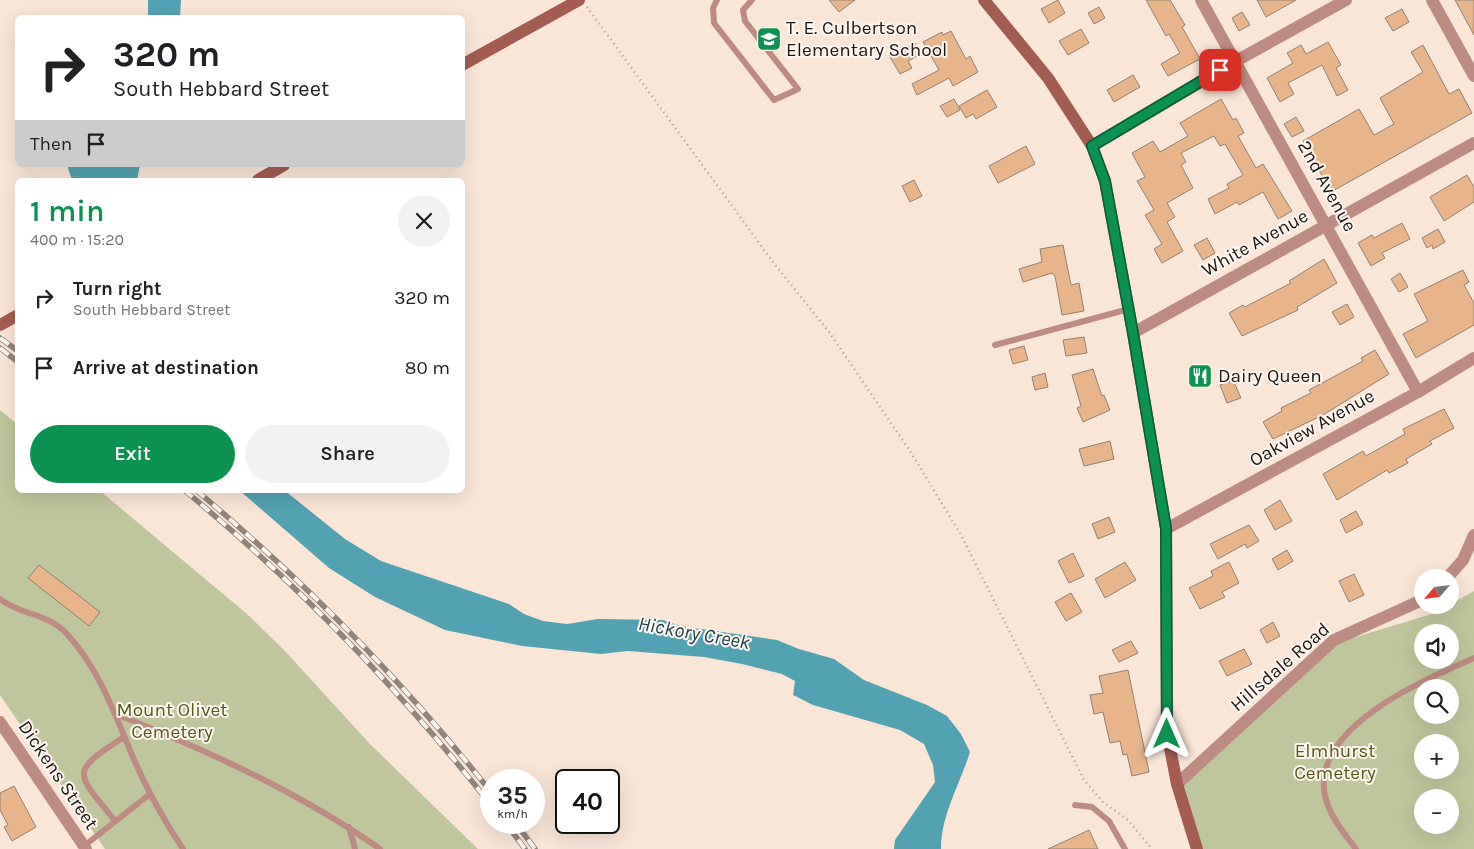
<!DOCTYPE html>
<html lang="en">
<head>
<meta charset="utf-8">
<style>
	:root { --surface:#fff; --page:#f2f2f2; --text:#202124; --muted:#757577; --accent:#0b9150 }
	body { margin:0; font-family:Karla,sans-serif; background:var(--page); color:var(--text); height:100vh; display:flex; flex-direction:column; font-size:19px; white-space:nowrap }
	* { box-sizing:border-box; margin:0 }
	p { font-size:16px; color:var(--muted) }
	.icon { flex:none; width:28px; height:28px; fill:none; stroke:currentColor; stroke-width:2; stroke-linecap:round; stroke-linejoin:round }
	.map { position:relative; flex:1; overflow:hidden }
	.drawer { position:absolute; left:15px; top:178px; width:450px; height:315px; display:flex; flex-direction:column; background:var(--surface); border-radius:8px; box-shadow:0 5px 20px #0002 }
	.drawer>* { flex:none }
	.hud { position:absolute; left:15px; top:15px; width:450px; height:152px; border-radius:8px; box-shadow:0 5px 20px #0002; background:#fff; color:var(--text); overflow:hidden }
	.needle { width:32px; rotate:242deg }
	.buttons { position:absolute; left:1414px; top:569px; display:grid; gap:10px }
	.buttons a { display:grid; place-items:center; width:45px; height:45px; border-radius:50%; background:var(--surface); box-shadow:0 5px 20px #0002; font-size:25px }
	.speed { position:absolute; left:480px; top:769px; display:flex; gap:10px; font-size:25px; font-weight:700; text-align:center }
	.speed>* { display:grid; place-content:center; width:65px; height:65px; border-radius:50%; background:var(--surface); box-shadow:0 5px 20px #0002; line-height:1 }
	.speed small { font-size:12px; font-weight:400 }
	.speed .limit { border:2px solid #111; border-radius:8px; background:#fff; color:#111 }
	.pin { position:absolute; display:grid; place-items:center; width:42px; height:42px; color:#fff; margin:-21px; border-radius:10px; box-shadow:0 2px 8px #0006 }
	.me { position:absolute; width:55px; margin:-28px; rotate:0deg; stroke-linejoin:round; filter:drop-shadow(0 0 4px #0008) }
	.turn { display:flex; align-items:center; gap:18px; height:105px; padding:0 15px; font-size:22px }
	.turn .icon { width:65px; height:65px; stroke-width:2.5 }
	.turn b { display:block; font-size:35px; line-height:42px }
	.then { display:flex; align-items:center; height:48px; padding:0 15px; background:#0003; gap:10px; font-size:19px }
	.round { display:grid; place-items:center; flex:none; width:52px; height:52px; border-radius:26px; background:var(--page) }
	.headline { display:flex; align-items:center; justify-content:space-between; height:85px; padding:0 15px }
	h1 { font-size:30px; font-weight:600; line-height:38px; color:var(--accent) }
	.cta { display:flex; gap:10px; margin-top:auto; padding:10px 15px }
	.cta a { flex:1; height:58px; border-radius:30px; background:var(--accent); color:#fff; font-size:20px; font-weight:600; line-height:58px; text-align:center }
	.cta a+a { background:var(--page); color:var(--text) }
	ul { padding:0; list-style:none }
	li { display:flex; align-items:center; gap:15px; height:70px; padding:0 15px }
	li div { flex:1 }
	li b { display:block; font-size:19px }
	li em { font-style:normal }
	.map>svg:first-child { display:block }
	.green { fill:#c0c69b; fill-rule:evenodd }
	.water { fill:#53a2b3 }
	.building { fill:#e8b58b; stroke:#928073 }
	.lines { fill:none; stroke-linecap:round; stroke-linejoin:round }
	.path { stroke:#ab9c90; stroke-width:2.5; stroke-dasharray:1 4; stroke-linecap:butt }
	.lane { stroke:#be8b83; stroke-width:6 }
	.street { stroke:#be8b83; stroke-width:12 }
	.secondary { stroke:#a45c51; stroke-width:12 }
	.rail-casing { stroke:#918479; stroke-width:5.5 }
	.rail { stroke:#fef6f0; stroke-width:4; stroke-dasharray:11; stroke-linecap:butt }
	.route-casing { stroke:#075e34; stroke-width:12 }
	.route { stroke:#0b9150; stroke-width:9 }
	.labels { text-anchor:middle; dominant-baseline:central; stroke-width:4; stroke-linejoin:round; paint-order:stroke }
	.poi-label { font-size:19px; fill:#1d1611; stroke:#fef6f0; text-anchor:start }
	.street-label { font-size:19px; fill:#1d1611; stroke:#fef6f0 }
	.park-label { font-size:19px; fill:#555b17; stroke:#fef6f0 }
	.water-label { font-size:20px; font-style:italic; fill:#1c4149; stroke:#fef6f0 }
</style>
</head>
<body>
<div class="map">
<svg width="1474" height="849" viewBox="0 0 1474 849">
	<rect width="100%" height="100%" fill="#fae6d7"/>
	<!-- green -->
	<g class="green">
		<polygon points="0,410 17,424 18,490 99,490 247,614 285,651 370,744 478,849 105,849 0,695"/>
		<path d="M1474,591V849H1202L1181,786L1336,643L1435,613ZM1422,632H1450V660H1422ZM1422,688H1450V715H1422ZM1422,742H1450V770H1422ZM1422,798H1450V825H1422Z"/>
	</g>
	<!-- water -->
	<g class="water">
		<polygon points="148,0 181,0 180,17 148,17"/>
		<polygon points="67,165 98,165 100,167 140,165 137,180 72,180"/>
		<path d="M239,490H284L345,539L381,561L509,604L524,614L543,621L567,624L598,619L663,620L680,626L777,640L799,649L834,659L864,680L927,705L947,716L961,734L970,752C960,784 941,815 941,849H894L895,840L935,782L933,765L924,744L900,730L813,705L793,695L795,681L782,674L742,664L704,657L628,651L601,654L522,646L445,630L375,597L329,568Z"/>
	</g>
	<!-- building -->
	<g class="building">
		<polygon points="829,0 855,0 839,12"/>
		<polygon points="1058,0 1065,13 1049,23 1041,9"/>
		<polygon points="1146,0 1170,0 1185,25 1182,27 1200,59 1168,76 1161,64 1180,53 1169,34 1166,36"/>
		<polygon points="1257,0 1296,0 1266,17"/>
		<polygon points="1455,0 1474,0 1474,35"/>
		<polygon points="1099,7 1105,18 1094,24 1088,13"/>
		<polygon points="1402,9 1409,22 1393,31 1385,18"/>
		<polygon points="1242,12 1250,25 1239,31 1232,18"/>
		<polygon points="1081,29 1089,43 1068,55 1059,41"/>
		<polygon points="951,31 966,59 970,56 978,72 953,86 949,78 917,95 912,84 939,70 923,42 942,32 943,35"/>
		<polygon points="1328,42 1341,65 1336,68 1348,90 1337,96 1322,65 1288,83 1294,94 1280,102 1267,78 1293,63 1287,53 1301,45 1306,54"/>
		<polygon points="915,43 921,54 908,61 912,68 900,74 890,57"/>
		<polygon points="1423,45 1449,94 1459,89 1472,113 1331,192 1303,141 1359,109 1374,135 1394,124 1380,98 1423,72 1411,52"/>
		<polygon points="1133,75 1140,87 1114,102 1107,90"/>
		<polygon points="987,90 997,107 976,119 973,114 966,118 959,106"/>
		<polygon points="954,99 960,110 947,117 940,106"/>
		<polygon points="1221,99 1233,120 1236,118 1244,133 1238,136 1256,168 1263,164 1292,211 1278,219 1263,192 1239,205 1237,202 1215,214 1208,199 1229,188 1227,184 1243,175 1225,144 1220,146 1214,136 1181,153 1186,162 1181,165 1193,188 1167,203 1175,217 1167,222 1183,251 1162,263 1154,249 1162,244 1145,215 1154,210 1137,181 1145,177 1132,153 1153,141 1160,152 1188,136 1180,123"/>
		<polygon points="1296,117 1304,131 1292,137 1284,124"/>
		<polygon points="1026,146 1035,164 998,183 989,166"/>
		<polygon points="1467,175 1474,187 1474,202 1444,221 1430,197"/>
		<polygon points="914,180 922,196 910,202 902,186"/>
		<polygon points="1402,223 1410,239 1382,253 1385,258 1371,266 1358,243 1372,235 1374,238"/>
		<polygon points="1438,229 1445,242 1433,249 1432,245 1427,248 1422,238"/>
		<polygon points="1207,238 1215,253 1203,260 1194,245"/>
		<polygon points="1063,245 1071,285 1079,283 1084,311 1062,315 1055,276 1052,273 1023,282 1019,269 1042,262 1040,249"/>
		<polygon points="1324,259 1337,283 1297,307 1298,310 1242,336 1229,313 1243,305 1245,307 1291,283 1289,281"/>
		<polygon points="1463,270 1469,282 1464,285 1474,303 1474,325 1416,358 1403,334 1428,321 1414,294"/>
		<polygon points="1400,273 1408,287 1399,292 1391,279"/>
		<polygon points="1347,304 1354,317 1340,325 1332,312"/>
		<polygon points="1084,337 1087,353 1066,356 1063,340"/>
		<polygon points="1024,346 1028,360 1013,364 1009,350"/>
		<polygon points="1375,350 1389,374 1323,415 1273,439 1263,422 1282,411 1281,408 1311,393 1309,390 1363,361 1361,358"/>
		<polygon points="1093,369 1102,396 1104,395 1110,410 1083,422 1077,408 1081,406 1072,375"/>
		<polygon points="1045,373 1048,387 1035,390 1032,377"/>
		<polygon points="1233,380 1241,398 1227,403 1220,385"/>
		<polygon points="1444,409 1454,428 1430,441 1432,444 1406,459 1408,463 1389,473 1387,470 1337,500 1323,474 1363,451 1366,456 1405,434 1403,429"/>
		<polygon points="1110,441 1114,459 1084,466 1079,449"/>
		<polygon points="1280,500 1292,521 1275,530 1264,510"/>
		<polygon points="1356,511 1363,524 1346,533 1340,520"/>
		<polygon points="1109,517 1115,532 1098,539 1092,524"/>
		<polygon points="1249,525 1259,541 1247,548 1245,544 1218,559 1210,544"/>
		<polygon points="1287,550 1293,561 1278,570 1272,559"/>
		<polygon points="1073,553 1084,576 1069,583 1058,561"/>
		<polygon points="1125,562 1136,580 1105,598 1095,579"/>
		<polygon points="1229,562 1239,583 1222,592 1225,597 1200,609 1189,588 1213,576 1211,571"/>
		<polygon points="39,565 100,612 89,626 28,578"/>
		<polygon points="1354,574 1364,595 1349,602 1339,581"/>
		<polygon points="1071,593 1082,612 1066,621 1055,602"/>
		<polygon points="1273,622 1280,636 1267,643 1260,630"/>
		<polygon points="1131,641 1138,653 1119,662 1112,650"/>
		<polygon points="1244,649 1252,664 1227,676 1219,661"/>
		<polygon points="1128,670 1149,772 1132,776 1127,754 1123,755 1120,741 1110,743 1103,712 1094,714 1090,695 1103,693 1099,676"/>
		<polygon points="14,786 36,827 12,841 4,827 8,825 0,810 0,793"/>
		<polygon points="1089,830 1098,849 1048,849"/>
	</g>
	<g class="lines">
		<!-- path -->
		<polyline class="path" points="587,7 773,262 829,332 910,451 961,535 1084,780 1103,802 1128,820 1152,849"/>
		<!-- lane -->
		<g class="lane">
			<polyline points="717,0 713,8 714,23 774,100 798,89 745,21 743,10 752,0"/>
			<polyline points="995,345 1129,309"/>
			<path d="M0,599C20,615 48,613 67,634C99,669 114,712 132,755C146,788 163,819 183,849"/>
			<path d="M116,714C208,751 299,792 380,849"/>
			<polyline points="1075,805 1092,807 1109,821 1125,849"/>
			<path d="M115,821C76,772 68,773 124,737"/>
			<polyline points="349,827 355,849"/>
			<polyline points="84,846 150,794"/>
			<path d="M1356,849C1344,833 1330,817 1325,796C1311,727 1424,680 1474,658"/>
		</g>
		<!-- street -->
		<g class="street">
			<polyline points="1201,0 1418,392"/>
			<polyline points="1432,0 1474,76"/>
			<polyline points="1092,146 1236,61 1346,0"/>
			<polyline points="1133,333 1474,143"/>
			<polyline points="1166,529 1418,392 1474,358"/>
			<polyline points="1447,578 1463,560 1474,535"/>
			<polyline points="0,722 86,849"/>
			<polyline points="1177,784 1334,640 1422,600"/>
		</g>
		<!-- secondary -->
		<g class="secondary">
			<polyline points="984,0 1048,78 1092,146 1105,181 1133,333 1166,529 1167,733 1177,784 1197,849"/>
			<polyline points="462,65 579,0"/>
			<polyline points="258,180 284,165"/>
			<polyline points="0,325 18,315"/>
		</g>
		<defs>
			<g id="rail">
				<polyline points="0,338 18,351"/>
				<polyline points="0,348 18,362"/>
				<path d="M184,490C297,583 400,690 491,805"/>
				<path d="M196,490C304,581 403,681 491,792"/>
				<polyline points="505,822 525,849"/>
				<polyline points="515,822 535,849"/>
			</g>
		</defs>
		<!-- rail casing -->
		<use href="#rail" class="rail-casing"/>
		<!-- rail -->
		<use href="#rail" class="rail"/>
	</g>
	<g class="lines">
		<defs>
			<polyline id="route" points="1167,734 1166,528 1133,333 1105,181 1092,146 1220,70"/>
		</defs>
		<!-- route casing -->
		<use href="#route" class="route-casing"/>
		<!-- route -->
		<use href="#route" class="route"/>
	</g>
	<!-- icons -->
	<defs>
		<symbol id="school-square" viewBox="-11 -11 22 22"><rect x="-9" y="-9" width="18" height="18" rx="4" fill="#0b9150" stroke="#fef6f0"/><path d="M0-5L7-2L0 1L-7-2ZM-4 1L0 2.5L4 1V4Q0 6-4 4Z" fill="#fff"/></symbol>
		<symbol id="restaurant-square" viewBox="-11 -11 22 22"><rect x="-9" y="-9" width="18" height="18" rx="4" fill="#0b9150" stroke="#fef6f0"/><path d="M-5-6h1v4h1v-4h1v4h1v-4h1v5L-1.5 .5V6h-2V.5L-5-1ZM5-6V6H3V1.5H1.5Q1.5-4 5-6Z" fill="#fff"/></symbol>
	</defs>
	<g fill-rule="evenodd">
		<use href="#school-square" x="755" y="25" width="28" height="28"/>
		<use href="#restaurant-square" x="1186" y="362" width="28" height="28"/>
	</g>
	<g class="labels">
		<!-- poi labels -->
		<g class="poi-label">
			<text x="786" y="28">T. E. Culbertson<tspan x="786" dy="22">Elementary School</tspan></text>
			<text x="1218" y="376">Dairy Queen</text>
		</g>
		<!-- street labels -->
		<g class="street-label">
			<text transform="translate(1327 186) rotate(61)">2nd Avenue</text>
			<text transform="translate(1255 243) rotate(-29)">White Avenue</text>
			<text transform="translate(1312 428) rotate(-29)">Oakview Avenue</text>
			<text transform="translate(1280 667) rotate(-41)">Hillsdale Road</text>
			<text transform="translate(58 775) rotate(56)">Dickens Street</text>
		</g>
		<!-- park labels -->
		<g class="park-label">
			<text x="172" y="710">Mount Olivet<tspan x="172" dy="22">Cemetery</tspan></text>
			<text x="1335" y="751">Elmhurst<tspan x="1335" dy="22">Cemetery</tspan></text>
		</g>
		<!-- water labels -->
		<g class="water-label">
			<text transform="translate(694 633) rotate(10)">Hickory Creek</text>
		</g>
	</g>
</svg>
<div class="buttons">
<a><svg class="needle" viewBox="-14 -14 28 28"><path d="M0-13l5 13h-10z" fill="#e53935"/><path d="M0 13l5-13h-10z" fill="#757577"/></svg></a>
<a><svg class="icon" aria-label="sound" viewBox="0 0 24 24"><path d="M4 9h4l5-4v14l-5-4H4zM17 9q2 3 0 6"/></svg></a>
<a><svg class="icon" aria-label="search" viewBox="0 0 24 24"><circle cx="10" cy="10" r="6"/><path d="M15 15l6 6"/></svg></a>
<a>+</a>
<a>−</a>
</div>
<div class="speed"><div>35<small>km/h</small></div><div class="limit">40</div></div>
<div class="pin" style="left:1220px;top:70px;background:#d93025"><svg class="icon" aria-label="arrive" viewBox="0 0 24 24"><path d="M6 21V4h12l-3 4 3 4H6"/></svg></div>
<svg class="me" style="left:1167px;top:734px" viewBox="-20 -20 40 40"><path d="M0-17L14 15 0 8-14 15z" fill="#0b9150" stroke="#fff" stroke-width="4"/></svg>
<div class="hud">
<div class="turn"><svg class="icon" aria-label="right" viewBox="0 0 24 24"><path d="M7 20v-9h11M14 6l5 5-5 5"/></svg><div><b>320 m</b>South Hebbard Street</div></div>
<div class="then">Then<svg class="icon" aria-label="arrive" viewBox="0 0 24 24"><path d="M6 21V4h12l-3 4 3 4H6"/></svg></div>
</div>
<section class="drawer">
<div class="headline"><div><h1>1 min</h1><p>400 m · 15:20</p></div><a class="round"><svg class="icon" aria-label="close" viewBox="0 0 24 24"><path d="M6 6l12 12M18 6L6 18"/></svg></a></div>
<ul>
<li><svg class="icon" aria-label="right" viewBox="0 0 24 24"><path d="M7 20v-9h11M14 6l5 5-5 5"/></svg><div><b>Turn right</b><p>South Hebbard Street</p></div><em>320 m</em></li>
<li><svg class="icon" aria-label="arrive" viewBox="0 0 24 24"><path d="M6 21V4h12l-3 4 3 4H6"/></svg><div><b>Arrive at destination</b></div><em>80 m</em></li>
</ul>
<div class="cta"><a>Exit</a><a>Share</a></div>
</section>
</div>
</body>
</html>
